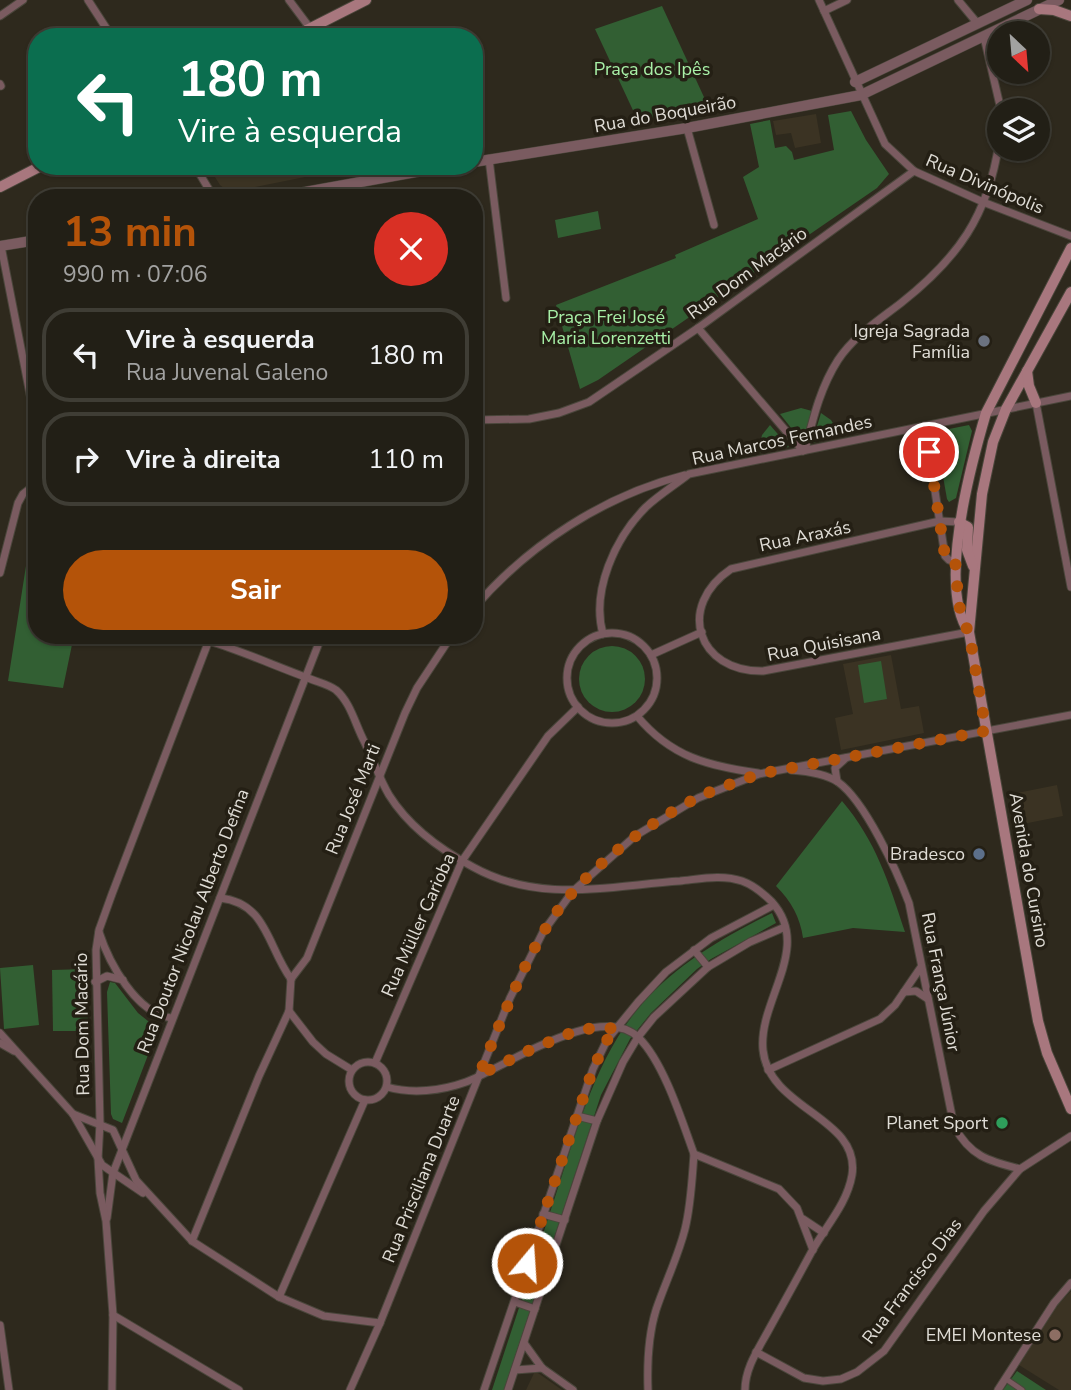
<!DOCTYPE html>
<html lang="pt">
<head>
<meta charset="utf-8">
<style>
	:root { --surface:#221f16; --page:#2e2c23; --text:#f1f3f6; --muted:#a2a2a1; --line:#3f3d35; --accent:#b45309 }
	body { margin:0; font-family:"Nunito Sans",sans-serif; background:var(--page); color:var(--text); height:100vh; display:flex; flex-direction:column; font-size:26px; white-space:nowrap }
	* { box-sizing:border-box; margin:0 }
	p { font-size:23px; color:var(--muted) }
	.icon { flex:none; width:38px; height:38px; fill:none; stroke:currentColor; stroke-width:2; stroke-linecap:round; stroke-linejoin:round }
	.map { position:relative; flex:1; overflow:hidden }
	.sheet { position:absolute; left:28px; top:189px; width:455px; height:455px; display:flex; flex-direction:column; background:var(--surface); border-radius:28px; box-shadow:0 2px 5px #0004,0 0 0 2px var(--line) }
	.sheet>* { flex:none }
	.hud { position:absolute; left:28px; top:28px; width:455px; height:147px; border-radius:28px; box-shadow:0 2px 5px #0004,0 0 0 2px var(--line); background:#0b6e4f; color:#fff; overflow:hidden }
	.needle { width:46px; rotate:154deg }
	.fabs { position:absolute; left:987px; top:21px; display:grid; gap:14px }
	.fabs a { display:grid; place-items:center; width:63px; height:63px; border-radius:50%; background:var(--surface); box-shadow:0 2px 5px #0004,0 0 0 2px var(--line); font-size:35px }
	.pin { position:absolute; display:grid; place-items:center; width:60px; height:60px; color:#fff; margin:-30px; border:4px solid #fff; border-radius:50%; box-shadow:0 2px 7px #0007 }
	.me { position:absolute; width:77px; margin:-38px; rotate:18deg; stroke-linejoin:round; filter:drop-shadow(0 0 5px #0008) }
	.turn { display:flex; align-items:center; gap:24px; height:147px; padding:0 35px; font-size:32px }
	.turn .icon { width:91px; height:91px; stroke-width:2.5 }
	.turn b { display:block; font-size:49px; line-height:60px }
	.round { display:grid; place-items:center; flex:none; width:74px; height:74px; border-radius:37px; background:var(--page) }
	.summary { display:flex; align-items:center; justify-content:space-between; height:119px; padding:0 35px }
	h1 { font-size:42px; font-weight:700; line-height:52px; color:var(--accent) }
	.primary-button { display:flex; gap:14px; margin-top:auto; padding:14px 35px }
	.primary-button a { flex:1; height:80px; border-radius:42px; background:var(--accent); color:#fff; font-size:28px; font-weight:700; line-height:80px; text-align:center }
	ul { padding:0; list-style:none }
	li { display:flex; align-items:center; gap:21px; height:94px; margin:0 14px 10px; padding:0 21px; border:4px solid var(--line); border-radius:28px }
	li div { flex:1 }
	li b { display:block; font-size:26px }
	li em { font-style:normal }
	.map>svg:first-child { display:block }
	.built { fill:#3b3323 }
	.green { fill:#325f33 }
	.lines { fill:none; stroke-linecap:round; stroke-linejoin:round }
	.pedestrian-casing { stroke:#4a463b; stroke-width:7 }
	.minor-casing { stroke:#4a463b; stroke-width:9 }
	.tertiary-casing { stroke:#4a463b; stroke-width:11 }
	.secondary-casing { stroke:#4a463b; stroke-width:12 }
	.pedestrian { stroke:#7a5b60; stroke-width:5 }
	.minor { stroke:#7a5b60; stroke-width:7 }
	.tertiary { stroke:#7a5b60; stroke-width:10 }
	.secondary { stroke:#a8777e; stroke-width:10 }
	.route { stroke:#b45309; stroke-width:12; stroke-dasharray:0 21.6 }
	.worship-dot { fill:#6b7280; stroke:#241f14; stroke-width:2.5 }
	.service-dot { fill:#5c6f8a; stroke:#241f14; stroke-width:2.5 }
	.leisure-dot { fill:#2e9e5b; stroke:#241f14; stroke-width:2.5 }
	.education-dot { fill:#8d6e63; stroke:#241f14; stroke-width:2.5 }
	.labels { text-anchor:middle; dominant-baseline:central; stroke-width:7; stroke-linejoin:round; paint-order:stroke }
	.park-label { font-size:18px; fill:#a8f0a7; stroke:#241f14 }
	.street-label { font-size:18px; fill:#e0ddd6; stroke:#241f14 }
	.poi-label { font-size:18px; fill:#e0ddd6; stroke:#241f14; text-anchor:end }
</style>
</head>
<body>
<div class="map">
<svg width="1071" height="1390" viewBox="0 0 1071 1390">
	<rect width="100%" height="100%" fill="#2e291d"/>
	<!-- built -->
	<g class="built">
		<polygon points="816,114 821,143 795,148 791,133 776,135 773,121"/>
		<polygon points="208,166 314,166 320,174 235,191 226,190 220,185"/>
		<polygon points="891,655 901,709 919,706 924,733 841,750 835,718 853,714 843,664"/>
		<polygon points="1057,785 1063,816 1023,824 1017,793"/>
		<polygon points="1071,1291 1071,1390 1059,1390 1019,1365 1058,1305"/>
		<polygon points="535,1371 562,1390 526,1390"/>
	</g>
	<!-- green -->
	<g class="green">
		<polygon points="662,6 709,108 638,121 595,29"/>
		<polygon points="851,111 866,140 889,174 877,188 598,380 580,389 556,305 676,258 675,255 758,219 743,177 759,167 750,124 770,120 775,148 786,146 792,152 794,160 834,150 828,115"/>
		<polygon points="598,211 601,229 558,238 555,220"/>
		<polygon points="801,408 812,411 804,444 780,414"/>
		<polygon points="821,413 831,420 841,436 812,443"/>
		<polygon points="770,425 789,447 758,453 762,435"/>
		<polygon points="969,425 972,431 956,498 949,502 947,499 936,437 944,430"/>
		<polygon points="28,553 37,556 37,635 74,635 63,688 8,681"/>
		<circle cx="612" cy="679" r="33"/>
		<polygon points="881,661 887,699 864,703 858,665"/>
		<path d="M842,801C876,841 889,883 905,932L853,928L803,938C800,917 791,901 776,886Z"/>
		<path d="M772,913L776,923L711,959L697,969L651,1013L630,1039L601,1095L504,1390H492C513,1326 534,1262 555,1197C577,1131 595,1058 642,1004C678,963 724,937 772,913Z"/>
		<polygon points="33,965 39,1025 4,1029 0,968"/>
		<polygon points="87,969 88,1031 53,1031 52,970"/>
		<polygon points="110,982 115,983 138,1013 158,1029 122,1123 113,1119 111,1114 107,992"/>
		<polygon points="1017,1371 1046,1390 1003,1390"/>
	</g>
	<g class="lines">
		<defs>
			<polyline id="pedestrian" points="1006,1379 1022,1390"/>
			<g id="minor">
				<polyline points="88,0 112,37"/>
				<polyline points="289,0 310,28"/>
				<polyline points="819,0 885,144 914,171 983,202 1071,236"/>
				<polyline points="958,0 978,24"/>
				<polyline points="824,11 847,0"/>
				<polyline points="0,16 23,0"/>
				<polyline points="984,37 1001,110"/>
				<polyline points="0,84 1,86"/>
				<polyline points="687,128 714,225"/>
				<polyline points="489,159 506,298"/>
				<polyline points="195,166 214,198"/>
				<polyline points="1,246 37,430"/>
				<polyline points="698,328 803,451"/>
				<polyline points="1036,403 1071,587"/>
				<polyline points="474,420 529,419 559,413 589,402 698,328 914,171"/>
				<polyline points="925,426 945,556 949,560 955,561"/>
				<path d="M805,450C813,419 820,388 838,360C854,336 879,320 901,303C958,258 988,216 999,143"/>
				<path d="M959,522L940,521L731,569C676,606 697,672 763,671L969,632"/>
				<polyline points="0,573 18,503 23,494 37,483"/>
				<path d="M474,608C528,545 605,495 685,475"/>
				<circle cx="612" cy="678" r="45"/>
				<path d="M603,634C591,591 615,538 646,507C659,495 675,485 689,474L1071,396"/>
				<path d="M209,641C242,651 275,666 308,678C317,682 328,684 336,690C350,702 355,723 363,739C372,757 379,778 389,795C409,827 441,850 473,867C540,904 608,886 680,881C700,879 722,874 742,881C753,885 763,893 772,902C813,948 758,1000 763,1050C769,1110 861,1117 852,1175C847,1204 826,1226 812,1251C797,1279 782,1306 767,1333C757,1351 745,1369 745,1390"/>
				<polyline points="651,655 702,632"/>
				<path d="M637,716C671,757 708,766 758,773"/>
				<path d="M791,770C805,771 826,774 838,782C865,801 897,871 909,903L954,1126C970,1156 988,1161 1020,1169"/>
				<polyline points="837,781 835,768 846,758"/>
				<path d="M220,898C267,903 267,946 291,979"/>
				<path d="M99,932C109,963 136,1013 171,1018"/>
				<polyline points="694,950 708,967"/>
				<polyline points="291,979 307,958 405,713 417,688 452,635"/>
				<polyline points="95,982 107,976 123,980"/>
				<polyline points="904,992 916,991 928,999"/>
				<polyline points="289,1011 313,1042 326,1054 352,1070"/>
				<polyline points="0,1033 73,1114 102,1165 143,1193"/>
				<polyline points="0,1043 14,1051"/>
				<circle cx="368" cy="1081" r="19"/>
				<polyline points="375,1063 462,861 548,736 578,707"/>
				<polyline points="768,1070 880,1019 895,1005 921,967"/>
				<path d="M387,1087C412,1094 441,1091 466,1082C505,1067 601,1000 639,1038C664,1063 682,1121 694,1154L779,1189L797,1208L813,1250"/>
				<polyline points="73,1114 113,1130 136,1180 192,1241 279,1297 324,1316 380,1323"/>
				<polyline points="577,1116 597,1121"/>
				<polyline points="543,1214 565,1220"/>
				<polyline points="107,1218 113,1173 322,635"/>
				<polyline points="803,1219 824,1233"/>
				<polyline points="192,1241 259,1076 289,1011 291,979"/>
				<polyline points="279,1297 365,1100"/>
				<polyline points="515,1302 535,1309"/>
				<polyline points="113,1315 239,1390"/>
				<polyline points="0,1325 9,1390"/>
				<polyline points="524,1343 542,1368 573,1390"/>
				<polyline points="756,1352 804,1378 823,1381 841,1379 857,1372 884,1351 984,1211 1020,1169 1071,1136"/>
				<polyline points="515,1370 542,1368"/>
				<polyline points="112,1390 113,1315 106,1221 100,1193 98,1159 100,1123 96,950 99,930 112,894 211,635"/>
				<polyline points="350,1390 380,1323 510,998 543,932 573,891 635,836 698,798 759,774 1071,715"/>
				<polyline points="484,1390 577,1116 593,1069 607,1040 638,1002 666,972 711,938 774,905"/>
				<polyline points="508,1390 597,1121 623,1062 638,1037 654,1017 708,967 750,942 785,927"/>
				<path d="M648,1390C647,1363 648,1336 656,1310C665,1283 678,1257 685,1229C691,1205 692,1179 694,1154"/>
				<polyline points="998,1390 1054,1303 1071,1283"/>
			</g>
			<g id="tertiary">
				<polyline points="855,82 1027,0"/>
				<polyline points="474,162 687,128 861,95 1059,0"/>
				<polyline points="272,198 449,166"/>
				<polyline points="0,246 37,240"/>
			</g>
			<g id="secondary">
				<polyline points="1039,9 1054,10 1071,16"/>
				<polyline points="293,37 366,0"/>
				<polyline points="0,187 41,166"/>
				<polyline points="1071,292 1006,409 993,442 982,494 969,632 1038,1021 1047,1053 1071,1109"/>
				<polyline points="1027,371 1029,386 1036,403"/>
				<polyline points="959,522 968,527 967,550 973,566"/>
				<path d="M969,632C937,587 971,464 986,413L1071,248"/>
			</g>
		</defs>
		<!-- pedestrian casing -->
		<use href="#pedestrian" class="pedestrian-casing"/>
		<!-- minor casing -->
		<use href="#minor" class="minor-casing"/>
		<!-- tertiary casing -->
		<use href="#tertiary" class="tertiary-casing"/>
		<!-- secondary casing -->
		<use href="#secondary" class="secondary-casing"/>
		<!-- pedestrian -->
		<use href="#pedestrian" class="pedestrian"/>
		<!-- minor -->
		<use href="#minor" class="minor"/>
		<!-- tertiary -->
		<use href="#tertiary" class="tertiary"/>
		<!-- secondary -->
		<use href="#secondary" class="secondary"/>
	</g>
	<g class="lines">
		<!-- route -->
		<path class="route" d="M527,1263L593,1069L607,1040L617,1028L580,1029L530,1050L479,1075C499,1027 517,978 543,933C575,877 642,826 699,797C718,788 739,781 759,774L986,731L969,632C956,613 958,583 955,561L948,560L945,556L929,452"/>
	</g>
	<!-- markers -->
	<circle class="worship-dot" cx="984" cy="341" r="7"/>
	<circle class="service-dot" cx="979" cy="854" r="7"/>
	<circle class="leisure-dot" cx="1002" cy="1123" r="7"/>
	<circle class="education-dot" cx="1055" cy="1335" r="7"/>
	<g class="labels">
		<!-- park labels -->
		<g class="park-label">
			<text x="652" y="69">Praça dos Ipês</text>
			<text x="606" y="317">Praça Frei José<tspan x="606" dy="21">Maria Lorenzetti</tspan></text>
		</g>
		<!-- street labels -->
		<g class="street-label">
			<text transform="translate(665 114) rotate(-10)">Rua do Boqueirão</text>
			<text transform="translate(985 184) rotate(23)">Rua Divinópolis</text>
			<text transform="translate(747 273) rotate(-36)">Rua Dom Macário</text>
			<text transform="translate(782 440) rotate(-12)">Rua Marcos Fernandes</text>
			<text transform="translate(805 536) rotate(-12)">Rua Araxás</text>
			<text transform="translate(824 644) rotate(-11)">Rua Quisisana</text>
			<text transform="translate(353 799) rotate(-68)">Rua José Marti</text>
			<text transform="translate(1029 870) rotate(80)">Avenida do Cursino</text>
			<text transform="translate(193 921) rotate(-69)">Rua Doutor Nicolau Alberto Defina</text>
			<text transform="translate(418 925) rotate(-66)">Rua Müller Carioba</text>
			<text transform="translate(941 982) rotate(79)">Rua França Júnior</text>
			<text transform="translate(82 1024) rotate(-91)">Rua Dom Macário</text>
			<text transform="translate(421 1179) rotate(-68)">Rua Prisciliana Duarte</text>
			<text transform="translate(912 1281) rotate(-53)">Rua Francisco Dias</text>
		</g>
		<!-- poi labels -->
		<g class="poi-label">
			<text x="970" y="331">Igreja Sagrada<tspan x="970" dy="21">Família</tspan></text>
			<text x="965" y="854">Bradesco</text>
			<text x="988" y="1123">Planet Sport</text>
			<text x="1041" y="1335">EMEI Montese</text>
		</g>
	</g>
</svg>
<div class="fabs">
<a><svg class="needle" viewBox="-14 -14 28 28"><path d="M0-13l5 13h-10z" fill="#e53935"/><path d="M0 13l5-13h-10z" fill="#a2a2a1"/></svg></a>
<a><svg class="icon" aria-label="layers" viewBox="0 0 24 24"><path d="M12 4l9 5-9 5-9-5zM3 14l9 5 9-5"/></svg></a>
</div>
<div class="pin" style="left:929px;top:452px;background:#d93025"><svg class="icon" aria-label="arrive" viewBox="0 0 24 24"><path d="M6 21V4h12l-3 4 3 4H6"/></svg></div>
<svg class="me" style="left:527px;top:1263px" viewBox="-20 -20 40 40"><circle r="17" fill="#b45309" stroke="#fff" stroke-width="3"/><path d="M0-11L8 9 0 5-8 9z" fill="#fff"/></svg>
<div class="hud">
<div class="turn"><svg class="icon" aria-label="left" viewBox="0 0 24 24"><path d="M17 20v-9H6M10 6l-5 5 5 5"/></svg><div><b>180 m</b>Vire à esquerda</div></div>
</div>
<section class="sheet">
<div class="summary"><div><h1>13 min</h1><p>990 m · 07:06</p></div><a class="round" style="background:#d93025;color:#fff"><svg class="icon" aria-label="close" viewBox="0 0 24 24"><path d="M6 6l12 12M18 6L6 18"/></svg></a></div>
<ul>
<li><svg class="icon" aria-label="left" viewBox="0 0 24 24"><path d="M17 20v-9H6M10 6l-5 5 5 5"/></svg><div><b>Vire à esquerda</b><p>Rua Juvenal Galeno</p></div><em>180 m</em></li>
<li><svg class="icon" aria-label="right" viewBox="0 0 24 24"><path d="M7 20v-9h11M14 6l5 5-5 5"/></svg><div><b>Vire à direita</b></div><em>110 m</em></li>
</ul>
<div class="primary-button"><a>Sair</a></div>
</section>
</div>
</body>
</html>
